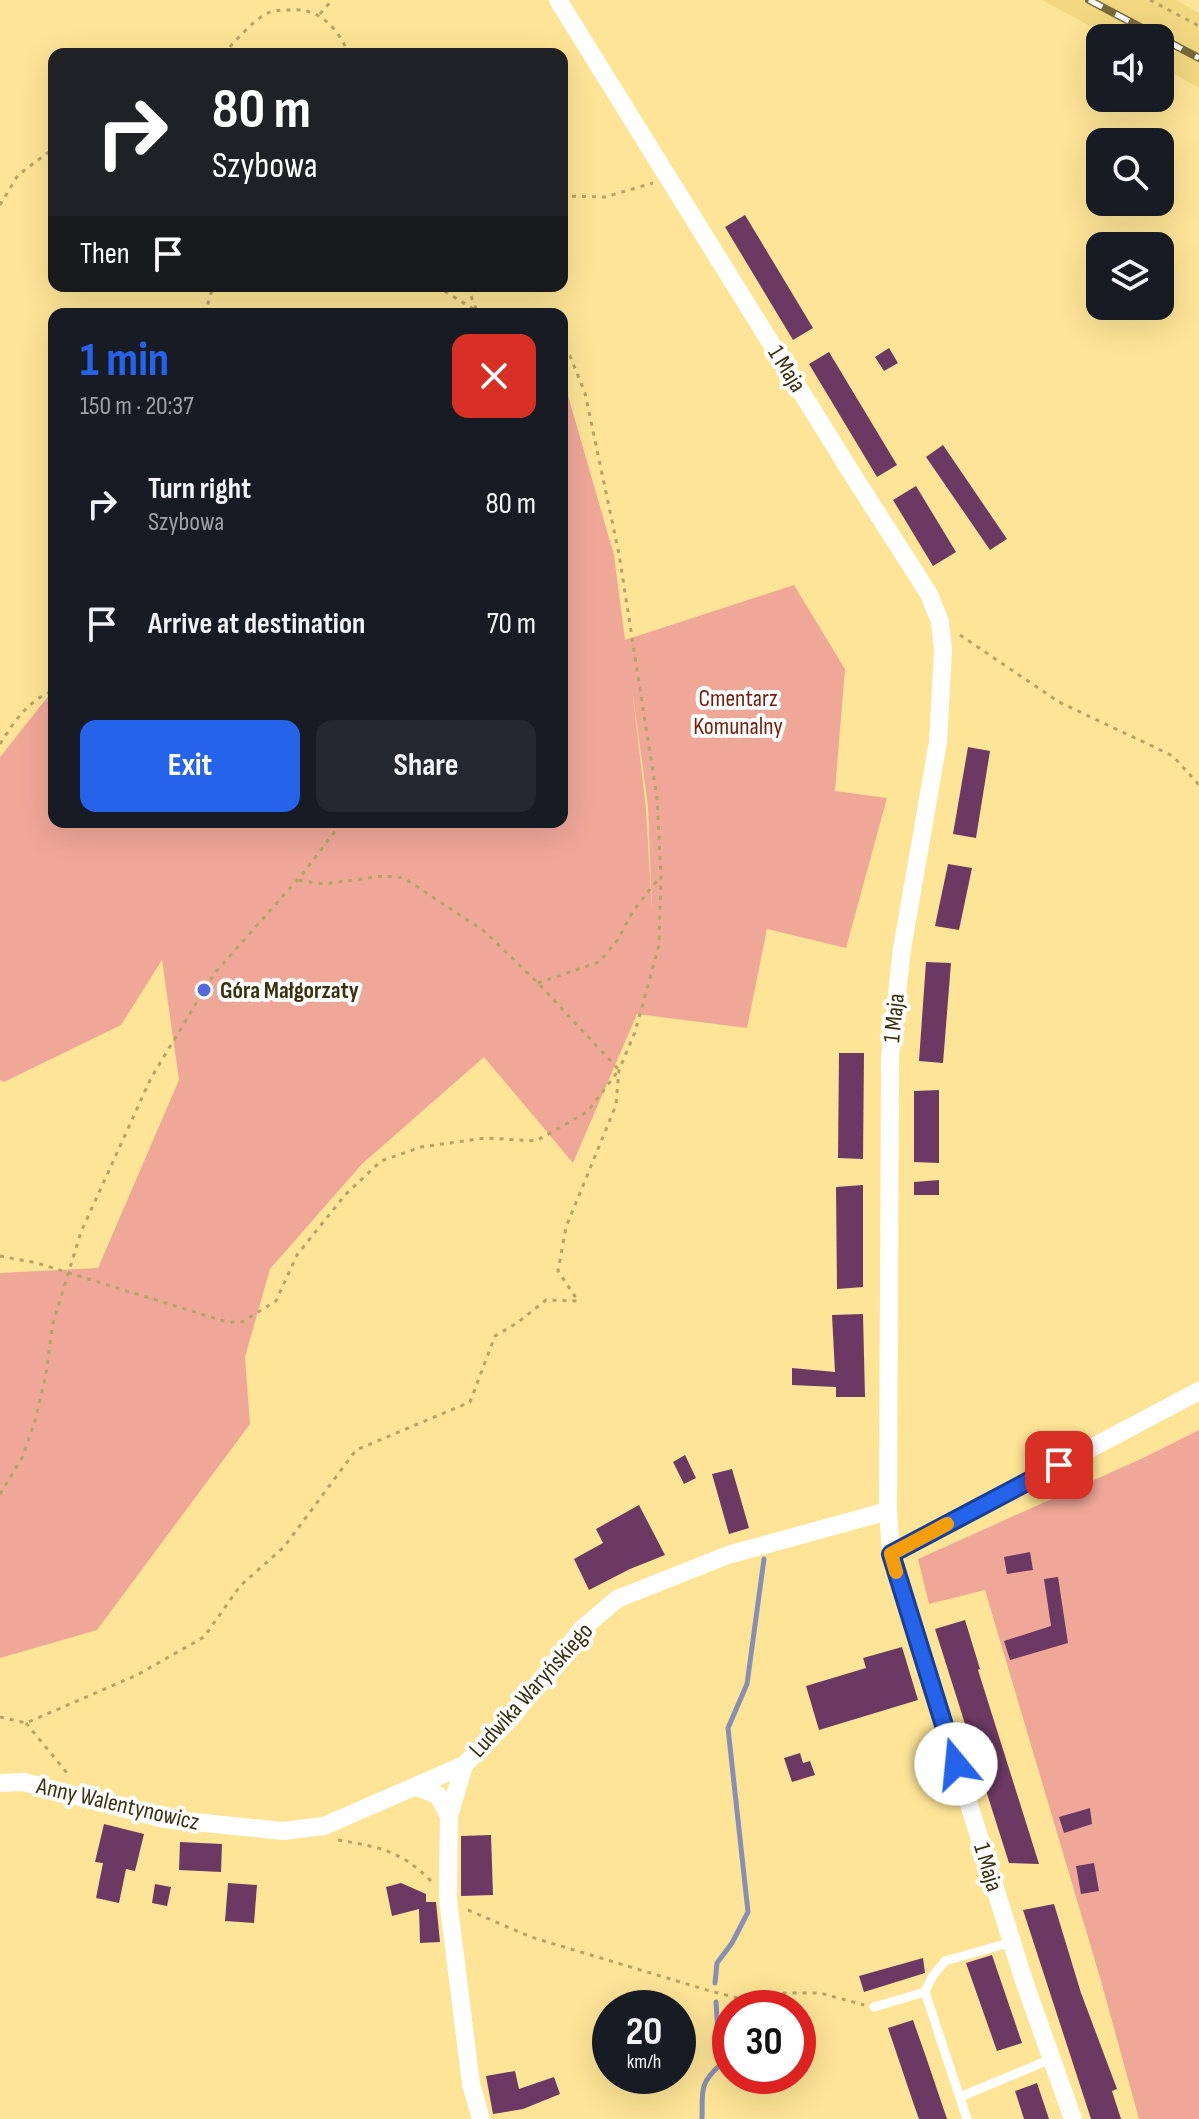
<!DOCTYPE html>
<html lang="en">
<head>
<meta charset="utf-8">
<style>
	:root { --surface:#171b24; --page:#242831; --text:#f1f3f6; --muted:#9ea1a6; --accent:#2563eb }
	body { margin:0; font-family:"Sofia Sans Condensed",sans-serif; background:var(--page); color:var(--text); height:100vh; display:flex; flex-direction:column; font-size:30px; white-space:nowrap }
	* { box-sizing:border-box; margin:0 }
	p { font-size:26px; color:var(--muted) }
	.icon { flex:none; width:44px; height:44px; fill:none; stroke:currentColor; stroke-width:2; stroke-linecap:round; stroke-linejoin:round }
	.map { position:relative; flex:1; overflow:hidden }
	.details { position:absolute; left:48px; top:308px; width:520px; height:520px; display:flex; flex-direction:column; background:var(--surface); border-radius:16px; box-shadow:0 8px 32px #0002 }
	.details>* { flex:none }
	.top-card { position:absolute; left:48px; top:48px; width:520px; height:244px; border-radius:16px; box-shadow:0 8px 32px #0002; background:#202124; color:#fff; overflow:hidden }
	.buttons { position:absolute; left:1086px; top:24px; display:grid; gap:16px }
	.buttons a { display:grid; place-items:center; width:88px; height:88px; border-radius:16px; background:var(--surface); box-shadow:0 8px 32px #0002; font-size:40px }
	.speed { position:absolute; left:592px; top:1990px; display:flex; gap:16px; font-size:40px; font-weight:700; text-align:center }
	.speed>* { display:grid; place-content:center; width:104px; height:104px; border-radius:50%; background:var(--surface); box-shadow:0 8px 32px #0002; line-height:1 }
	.speed small { font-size:20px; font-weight:400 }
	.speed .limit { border:12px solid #d22; background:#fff; color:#111 }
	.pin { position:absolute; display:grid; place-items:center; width:68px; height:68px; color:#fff; margin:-34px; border-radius:16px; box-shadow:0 4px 12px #0006 }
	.me { position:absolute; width:88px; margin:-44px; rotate:343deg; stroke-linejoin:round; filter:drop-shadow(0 0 6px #0008) }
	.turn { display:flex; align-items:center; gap:28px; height:168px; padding:0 32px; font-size:36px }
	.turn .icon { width:104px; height:104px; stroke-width:2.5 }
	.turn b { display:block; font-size:56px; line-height:68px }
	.then { display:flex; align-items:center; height:76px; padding:0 32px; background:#0003; gap:16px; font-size:30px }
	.round { display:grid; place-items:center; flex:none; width:84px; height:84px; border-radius:16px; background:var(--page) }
	.overview { display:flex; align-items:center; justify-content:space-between; height:136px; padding:0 32px }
	h1 { font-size:48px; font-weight:700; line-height:60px; color:var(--accent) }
	.button { display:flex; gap:16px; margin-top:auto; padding:16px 32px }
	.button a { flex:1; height:92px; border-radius:16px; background:var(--accent); color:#fff; font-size:32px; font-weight:700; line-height:92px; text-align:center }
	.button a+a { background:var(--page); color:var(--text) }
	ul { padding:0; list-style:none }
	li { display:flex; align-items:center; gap:24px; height:120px; padding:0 32px }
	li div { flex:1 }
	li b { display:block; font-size:30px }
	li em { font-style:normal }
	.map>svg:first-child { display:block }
	.built { fill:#f3d881 }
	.green { fill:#efa798; fill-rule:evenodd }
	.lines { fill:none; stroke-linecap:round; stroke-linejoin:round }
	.stream { stroke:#8790b4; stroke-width:5 }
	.building { fill:#6c3965 }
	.path { stroke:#b6a365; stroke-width:3; stroke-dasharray:4 6; stroke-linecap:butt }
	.service { stroke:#fff; stroke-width:9 }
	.minor { stroke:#fff; stroke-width:18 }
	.rail-casing { stroke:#796a3b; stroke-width:8 }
	.rail { stroke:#fff; stroke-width:5; stroke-dasharray:15; stroke-linecap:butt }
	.route-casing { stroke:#184099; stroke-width:20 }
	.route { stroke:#2563eb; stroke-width:14 }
	.slow { stroke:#f59e0b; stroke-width:14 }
	.poi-dot { fill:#5569df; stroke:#fff; stroke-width:3 }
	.labels { text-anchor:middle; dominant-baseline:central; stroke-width:8; stroke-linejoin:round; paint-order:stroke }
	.street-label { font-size:24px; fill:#3b3110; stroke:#fff }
	.park-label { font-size:24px; fill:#741b0b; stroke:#fff }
	.poi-label { font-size:24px; font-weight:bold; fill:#3b3110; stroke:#fff; text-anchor:start }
</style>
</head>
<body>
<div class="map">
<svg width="1199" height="2119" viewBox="0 0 1199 2119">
	<rect width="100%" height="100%" fill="#fde496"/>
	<!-- built -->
	<polygon class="built" points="1042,0 1176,0 1199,13 1199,88 1160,66 1160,38 1112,38"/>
	<!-- green -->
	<g class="green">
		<path d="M562,375L614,555L625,640L794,585L845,669L835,791L887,798L846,948L767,929L747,1028L637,1014L573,1163L484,1057L362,1164L270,1269L245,1357L250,1424L97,1630L0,1658V1273L98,1268L179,1080L162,960L121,1025L4,1082L0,1080V757L54,689V822H562ZM632,688L648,807L652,913L646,808Z"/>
		<polygon points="1199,1430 1199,2119 1139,2119 1101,1981 985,1590 929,1604 918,1559 1143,1458"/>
	</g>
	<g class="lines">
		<!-- stream -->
		<g class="stream">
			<polyline points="715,1983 717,1963 732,1943 748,1912 728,1728 747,1684 764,1559"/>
			<path d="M702,2119C703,2092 698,2085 720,2065L716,2002"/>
		</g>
	</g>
	<!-- building -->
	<g class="building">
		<polygon points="745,215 813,328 793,340 725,227"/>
		<polygon points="889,348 898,363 884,371 875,357"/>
		<polygon points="829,352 897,465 877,477 809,364"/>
		<polygon points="943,445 1007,539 990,550 926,457"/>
		<polygon points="916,486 956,552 933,566 893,500"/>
		<polygon points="968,747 990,751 976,838 953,834"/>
		<polygon points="948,864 972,868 959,930 935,926"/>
		<polygon points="926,962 951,963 943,1063 919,1061"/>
		<polygon points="839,1053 864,1053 863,1159 838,1158"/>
		<polygon points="939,1090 939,1163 914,1162 914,1091"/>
		<polygon points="939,1180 939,1195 914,1195 914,1182"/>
		<polygon points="863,1185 863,1287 837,1289 836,1187"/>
		<polygon points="863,1314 865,1397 836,1397 836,1387 792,1385 792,1368 835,1372 832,1315"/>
		<polygon points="685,1455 696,1478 684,1484 673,1462"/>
		<polygon points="732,1469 749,1528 729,1534 712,1474"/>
		<polygon points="639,1505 665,1555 630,1569 589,1590 574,1559 603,1543 596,1529"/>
		<polygon points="1030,1552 1033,1570 1007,1574 1004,1557"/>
		<polygon points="1058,1577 1068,1643 1010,1660 1004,1641 1051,1626 1044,1579"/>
		<polygon points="965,1620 980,1669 978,1670 1039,1864 1009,1863 935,1629"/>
		<polygon points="902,1647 918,1700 819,1730 806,1686 866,1668 863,1658"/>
		<polygon points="800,1753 803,1763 810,1761 815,1775 792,1782 784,1758"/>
		<polygon points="1090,1808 1092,1824 1064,1833 1059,1817"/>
		<polygon points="104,1824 144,1834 135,1871 126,1869 119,1903 96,1898 103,1863 95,1862"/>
		<polygon points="491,1835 493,1895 461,1896 461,1836"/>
		<polygon points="180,1842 222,1844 221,1872 179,1870"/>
		<polygon points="1094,1863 1099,1891 1081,1894 1076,1866"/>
		<polygon points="228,1883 257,1885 254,1923 225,1921"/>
		<polygon points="401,1883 426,1894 426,1902 436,1902 440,1942 420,1943 419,1909 392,1916 386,1887"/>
		<polygon points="155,1884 171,1887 167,1906 152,1903"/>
		<polygon points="1054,1904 1081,1993 1117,2089 1112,2091 1121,2119 1091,2119 1023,1910"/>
		<polygon points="992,1955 1022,2043 997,2051 966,1963"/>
		<polygon points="923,1958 925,1973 864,1992 859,1976"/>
		<polygon points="913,2020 927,2060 947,2119 919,2119 914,2105 888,2028"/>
		<polygon points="515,2071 519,2089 554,2077 560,2094 523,2109 493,2114 486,2076"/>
		<polygon points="1037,2083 1049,2119 1024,2119 1015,2091"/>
	</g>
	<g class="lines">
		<!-- path -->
		<g class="path">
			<polyline points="1150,0 1199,26"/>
			<polyline points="320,14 332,0"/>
			<path d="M223,54C237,40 252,20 270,12C275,10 283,10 289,10C320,7 337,28 349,54"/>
			<polyline points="562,196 605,197 653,183"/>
			<polyline points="0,205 18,175 54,148"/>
			<polyline points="436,286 477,311 467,286"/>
			<polyline points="205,314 213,286"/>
			<polyline points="960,635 1059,702 1173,756 1199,785"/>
			<path d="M0,744C15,720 28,701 54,690"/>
			<polyline points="538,983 599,962 617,941 633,911 659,878"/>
			<polyline points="0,1256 37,1263 227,1322 242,1322 276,1301 297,1255 345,1195 381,1161 421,1147 485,1138 536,1141 587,1112 619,1070 538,983 484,931 404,878 384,876 323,884 297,880"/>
			<polyline points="0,1494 22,1458 35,1421 46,1374 53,1323 81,1232 151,1078 214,974 305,871 342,822"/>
			<polyline points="0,1717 26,1723 137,1675 204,1637 240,1586 284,1547 356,1450 470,1402 495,1336 517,1323 546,1300 578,1301 558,1271 566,1227 616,1105 619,1070 635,1032 659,945 661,876 657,798 619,554 585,393 570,356 562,353"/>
			<polyline points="26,1723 67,1773"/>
			<path d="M338,1840C379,1847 400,1850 431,1881"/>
			<polyline points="468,1910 531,1937 710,1991 738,1998 760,1999 776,1993 820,1993 864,2005"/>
		</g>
		<!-- service -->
		<g class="service">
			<polyline points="874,2007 925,1992"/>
			<polyline points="960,2097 1051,2059"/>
			<polyline points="967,2119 925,1992 932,1977 945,1961 1012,1942"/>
		</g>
		<!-- minor -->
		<g class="minor">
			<polyline points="558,0 854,477 929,594 940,622 943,650 938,742 902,949 890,1056 888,1511 891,1554 1024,1981 1073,2119"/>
			<polyline points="891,1554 1199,1391"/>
			<polyline points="0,1783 24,1782 164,1819 283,1831 324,1826 464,1765"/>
			<polyline points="416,1787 438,1795 449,1816"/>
			<polyline points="481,2119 471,2084 448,1899 449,1816 464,1765 511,1718 582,1629 617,1599 728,1555 888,1511"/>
		</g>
		<defs>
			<polyline id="rail" points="1089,0 1199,58"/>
		</defs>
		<!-- rail casing -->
		<use href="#rail" class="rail-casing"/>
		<!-- rail -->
		<use href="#rail" class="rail"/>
	</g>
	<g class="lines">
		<defs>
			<polyline id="route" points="956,1764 891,1554 1059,1465"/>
		</defs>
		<!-- route casing -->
		<use href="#route" class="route-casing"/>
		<!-- route -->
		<use href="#route" class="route"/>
		<!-- slow -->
		<polyline class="slow" points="896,1572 891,1554 947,1524"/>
	</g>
	<!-- markers -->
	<circle class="poi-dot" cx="204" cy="990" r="8"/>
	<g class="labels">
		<!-- street labels -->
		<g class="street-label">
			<text transform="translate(787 369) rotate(58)">1 Maja</text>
			<text transform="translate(894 1018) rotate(-84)">1 Maja</text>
			<text transform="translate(531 1690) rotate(-48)">Ludwika Waryńskiego</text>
			<text transform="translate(118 1804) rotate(13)">Anny Walentynowicz</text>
			<text transform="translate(988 1867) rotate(73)">1 Maja</text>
		</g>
		<!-- park labels -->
		<g class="park-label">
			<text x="738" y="698">Cmentarz<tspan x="738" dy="28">Komunalny</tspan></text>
		</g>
		<!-- poi labels -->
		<g class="poi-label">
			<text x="220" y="990">Góra Małgorzaty</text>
		</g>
	</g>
</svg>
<div class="buttons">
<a><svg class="icon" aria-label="sound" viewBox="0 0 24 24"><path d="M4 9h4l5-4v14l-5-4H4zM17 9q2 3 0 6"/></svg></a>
<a><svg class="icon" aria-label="search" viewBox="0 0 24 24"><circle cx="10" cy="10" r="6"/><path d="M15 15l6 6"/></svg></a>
<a><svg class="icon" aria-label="layers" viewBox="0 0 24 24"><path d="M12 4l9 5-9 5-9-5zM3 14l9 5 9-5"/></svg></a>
</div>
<div class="speed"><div>20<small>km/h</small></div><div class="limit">30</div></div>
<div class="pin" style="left:1059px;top:1465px;background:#d93025"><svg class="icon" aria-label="arrive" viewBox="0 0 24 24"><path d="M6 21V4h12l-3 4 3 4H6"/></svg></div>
<svg class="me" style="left:956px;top:1764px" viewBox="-20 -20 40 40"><circle r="19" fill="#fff"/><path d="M0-13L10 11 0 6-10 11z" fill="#2563eb"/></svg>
<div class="top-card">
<div class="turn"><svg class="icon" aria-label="right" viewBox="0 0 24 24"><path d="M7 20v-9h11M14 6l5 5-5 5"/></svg><div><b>80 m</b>Szybowa</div></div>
<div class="then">Then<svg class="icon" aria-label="arrive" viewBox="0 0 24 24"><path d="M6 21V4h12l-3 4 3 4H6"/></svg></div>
</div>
<section class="details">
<div class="overview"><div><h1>1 min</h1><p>150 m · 20:37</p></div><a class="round" style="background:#d93025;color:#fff"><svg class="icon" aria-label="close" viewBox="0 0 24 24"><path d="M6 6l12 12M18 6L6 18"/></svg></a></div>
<ul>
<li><svg class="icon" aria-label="right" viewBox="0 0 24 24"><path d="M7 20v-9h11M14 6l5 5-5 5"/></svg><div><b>Turn right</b><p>Szybowa</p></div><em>80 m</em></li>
<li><svg class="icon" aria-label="arrive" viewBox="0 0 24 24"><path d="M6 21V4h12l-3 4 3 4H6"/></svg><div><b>Arrive at destination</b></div><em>70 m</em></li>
</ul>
<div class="button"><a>Exit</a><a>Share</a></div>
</section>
</div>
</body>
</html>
